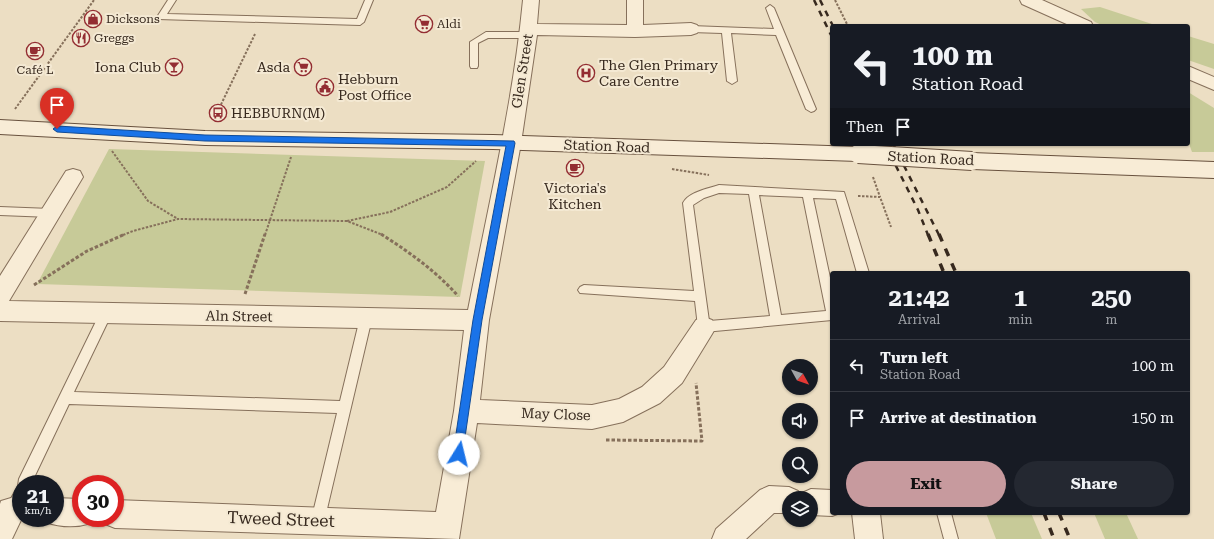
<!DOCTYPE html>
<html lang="en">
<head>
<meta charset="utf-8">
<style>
	:root { --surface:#171b24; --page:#242831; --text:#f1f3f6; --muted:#9ea1a6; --line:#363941; --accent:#c79a9e }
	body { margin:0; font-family:"Roboto Serif",serif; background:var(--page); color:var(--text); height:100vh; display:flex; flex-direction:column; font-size:15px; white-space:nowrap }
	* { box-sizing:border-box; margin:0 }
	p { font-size:13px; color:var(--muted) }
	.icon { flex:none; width:22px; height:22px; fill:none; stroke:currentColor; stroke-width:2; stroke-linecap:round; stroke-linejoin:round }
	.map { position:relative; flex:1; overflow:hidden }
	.sheet { position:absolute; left:830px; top:271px; width:360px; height:244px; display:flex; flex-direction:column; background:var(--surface); border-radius:4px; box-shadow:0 1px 3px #0004 }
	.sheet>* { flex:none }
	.hud { position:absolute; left:830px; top:24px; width:360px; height:122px; border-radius:4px; box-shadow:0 1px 3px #0004; background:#171b24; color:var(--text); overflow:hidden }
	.needle { width:26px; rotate:130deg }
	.controls { position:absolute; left:782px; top:359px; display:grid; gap:8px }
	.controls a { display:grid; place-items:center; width:36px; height:36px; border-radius:50%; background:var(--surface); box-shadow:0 1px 3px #0004; font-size:20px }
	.speed { position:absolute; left:12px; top:475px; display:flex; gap:8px; font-size:20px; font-weight:700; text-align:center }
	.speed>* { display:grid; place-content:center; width:52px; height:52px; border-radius:50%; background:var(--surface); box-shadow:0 1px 3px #0004; line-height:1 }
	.speed small { font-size:10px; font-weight:400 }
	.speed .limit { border:6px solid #d22; background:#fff; color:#111 }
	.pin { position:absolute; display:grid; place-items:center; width:34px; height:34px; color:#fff; margin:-41px -17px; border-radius:50% 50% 50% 0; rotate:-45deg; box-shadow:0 0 4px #0007 }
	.pin .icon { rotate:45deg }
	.me { position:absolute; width:44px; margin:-22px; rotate:9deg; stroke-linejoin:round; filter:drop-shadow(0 0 3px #0008) }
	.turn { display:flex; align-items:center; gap:14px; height:84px; padding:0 16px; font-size:18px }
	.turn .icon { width:52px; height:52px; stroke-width:2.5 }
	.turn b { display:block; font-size:28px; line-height:34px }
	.then { display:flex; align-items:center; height:38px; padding:0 16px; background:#0003; gap:8px; font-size:15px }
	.eta { display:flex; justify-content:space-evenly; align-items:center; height:68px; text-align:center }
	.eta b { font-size:24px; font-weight:700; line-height:28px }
	.cta { display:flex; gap:8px; margin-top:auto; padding:8px 16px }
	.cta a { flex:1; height:46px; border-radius:24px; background:var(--accent); color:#111; font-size:16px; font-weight:700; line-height:46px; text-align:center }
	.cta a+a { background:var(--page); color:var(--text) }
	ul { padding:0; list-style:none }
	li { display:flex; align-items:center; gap:12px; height:52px; padding:0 16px; border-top:1px solid var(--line) }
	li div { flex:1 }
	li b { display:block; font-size:15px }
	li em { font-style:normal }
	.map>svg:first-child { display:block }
	.green { fill:#c7ca98 }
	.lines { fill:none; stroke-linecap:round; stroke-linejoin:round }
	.service-casing { stroke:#86705b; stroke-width:2 }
	.minor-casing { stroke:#86705b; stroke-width:2 }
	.secondary-casing { stroke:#68513e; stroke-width:2 }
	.path-far1 { stroke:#86705b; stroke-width:2; stroke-dasharray:2.5 1.5; stroke-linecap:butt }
	.path { stroke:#86705b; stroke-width:3; stroke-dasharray:3.5 2; stroke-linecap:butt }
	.service { fill:#f8ecd6; fill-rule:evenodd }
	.minor { fill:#f8ecd6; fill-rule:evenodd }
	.secondary { fill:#f8ecd6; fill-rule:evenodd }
	.rail-far1 { stroke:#37291e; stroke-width:2.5; stroke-dasharray:6 6; stroke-linecap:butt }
	.rail { stroke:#37291e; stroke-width:3.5; stroke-dasharray:8 8; stroke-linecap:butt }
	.secondary-bridge-casing { stroke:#68513e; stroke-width:20; stroke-linecap:butt }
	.secondary-bridge { stroke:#f8ecd6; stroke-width:18 }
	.route { fill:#1a73e8; stroke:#114b97 }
	.labels { text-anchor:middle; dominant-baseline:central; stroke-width:4; stroke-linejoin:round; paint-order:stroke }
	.far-poi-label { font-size:12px; fill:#37291e; stroke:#f4e9d3; text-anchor:start }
	.poi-label { font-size:14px; fill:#37291e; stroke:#f4e9d3; text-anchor:start }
	.street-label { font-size:14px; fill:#37291e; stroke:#f4e9d3 }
	.near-street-label { font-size:17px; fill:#37291e; stroke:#f4e9d3 }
</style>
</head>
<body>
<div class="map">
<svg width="1214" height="539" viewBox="0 0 1214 539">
	<rect width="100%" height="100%" fill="#ecdec3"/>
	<!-- green -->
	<g class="green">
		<polygon points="1100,7 1158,26 1104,26 1095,22 1081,9"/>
		<polygon points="1188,36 1214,44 1214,69 1188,60"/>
		<polygon points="1188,92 1214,108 1214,152 1192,152 1188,141"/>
		<polygon points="109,149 485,161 460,297 37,284"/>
		<polygon points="986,513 1031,513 1042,539 996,539"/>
		<polygon points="1094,513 1126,513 1138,539 1105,539"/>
	</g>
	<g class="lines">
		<defs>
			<g id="service">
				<polygon points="168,0 176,0 167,14 357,19 365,0 373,0 364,22 360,25 158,19 157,17"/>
				<polygon points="770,5 774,8 816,109 814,111 811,112 806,109 776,35 731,33 737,81 732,84 727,81 722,33 691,32 687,29 691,26 774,29 766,8"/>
				<polygon points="486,32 528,32 532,35 528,38 488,38 478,43 478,66 477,68 471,68 470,66 470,42"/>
				<path d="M719,185L844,192L869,273H857L836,199L813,198L832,287V320L704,332L700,331L698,327L695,301L580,293L578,290L580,287L584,285L694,291L683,203C689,192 707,189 719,185ZM719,193L749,194L770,316L709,321L693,205L704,198ZM759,195L803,197L826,311L781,315Z"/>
				<polygon points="0,207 51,209 55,210 56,213 55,216 51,217 0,215"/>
				<polygon points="106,308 110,309 112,313 74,392 340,401 360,318 362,314 366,313 370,314 372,318 323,526 318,528 313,526 311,521 337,413 69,404 31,484 21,484 21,505 16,516 11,518 6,516 4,511 18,486 19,479 102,309"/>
				<polygon points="937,513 951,513 958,539 944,539"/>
			</g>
			<g id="minor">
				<path d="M523,0H539L537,24L627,25V0H643V25L691,23L697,25L700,29L697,33L691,35L635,37L537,35L521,143L489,320L480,400L592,405L619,399L642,387L664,367L696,320L704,317L712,320L716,327L712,334L682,383L660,403L623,422L592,429L477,423L459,539L115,528L105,524L103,518H115V500L436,512L454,411L464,330L0,321V276L66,171L73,169L80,171L83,177L9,301L468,310C488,207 513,104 523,0Z"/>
				<polygon points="1020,0 1042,0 1091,22 1093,26 1071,26 1022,4"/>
				<polygon points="1188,66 1214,77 1214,90 1188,79"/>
				<polygon points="769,486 789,487 798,491 800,495 802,493 811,489 832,490 832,513 840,513 832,516 811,515 811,498 789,498 789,513 774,513 746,539 712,539 716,529 760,490"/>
				<polygon points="11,498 21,501 22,518 12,539 0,539 0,504 1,501"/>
				<path d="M55,498L81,499V518H92L91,523C76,528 60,527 45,522L44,518H55Z"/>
				<polygon points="852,513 880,513 883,539 855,539"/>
			</g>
			<g id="secondary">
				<polygon points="0,120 205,131 493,135 858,147 865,149 868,154 865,159 858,161 493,149 205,145 0,134"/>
				<polygon points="972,153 1214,162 1214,178 972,169 965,166 962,161 965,156"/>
			</g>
		</defs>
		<!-- service casing -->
		<use href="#service" class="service-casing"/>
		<!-- minor casing -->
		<use href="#minor" class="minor-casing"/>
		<!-- secondary casing -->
		<use href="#secondary" class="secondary-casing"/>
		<!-- path-far1 -->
		<g class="path-far1">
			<polyline points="835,0 848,26"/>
			<polyline points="15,109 94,0"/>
			<polyline points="214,119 255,34"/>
			<polyline points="112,151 148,201 178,219"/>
			<polyline points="672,169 709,175"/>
			<polyline points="873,177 880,197"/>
			<polyline points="858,196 880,197 891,227"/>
			<polyline points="347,221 390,212 447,187 476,161"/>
			<polyline points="123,235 133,231 178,219 347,221 383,235"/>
			<polyline points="265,235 291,157"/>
		</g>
		<!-- path -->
		<g class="path">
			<path d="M381,234C409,252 436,271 458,296"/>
			<polyline points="34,285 87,251 125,234"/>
			<polyline points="245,294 265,234"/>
			<polyline points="606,440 702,441 696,383"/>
		</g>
		<!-- service -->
		<use href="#service" class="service"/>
		<!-- minor -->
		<use href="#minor" class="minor"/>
		<!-- secondary -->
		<use href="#secondary" class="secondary"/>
		<!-- rail-far1 -->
		<g class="rail-far1">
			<polyline points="814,0 832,37"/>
			<polyline points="820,0 833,26"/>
			<polyline points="885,144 918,210 928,235"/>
			<polyline points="893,144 939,235"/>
		</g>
		<!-- rail -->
		<g class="rail">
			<polyline points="928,234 944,273"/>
			<polyline points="939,234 956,273"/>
			<polyline points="1044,513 1054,539"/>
			<polyline points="1059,513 1070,539"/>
		</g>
		<defs>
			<polyline id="secondary-bridge" points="858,154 972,161"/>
		</defs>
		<!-- secondary-bridge casing -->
		<use href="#secondary-bridge" class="secondary-bridge-casing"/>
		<!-- secondary-bridge -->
		<use href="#secondary-bridge" class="secondary-bridge"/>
	</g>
	<!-- route -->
	<polygon class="route" points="57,126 205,135 514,141 515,143 482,320 462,458 459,460 455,458 453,454 473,320 506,146 205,141 57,132 53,129"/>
	<!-- icons -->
	<defs>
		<symbol id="shop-ring" viewBox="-11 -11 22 22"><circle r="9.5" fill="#f4e9d3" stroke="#932d32" stroke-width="1.5"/><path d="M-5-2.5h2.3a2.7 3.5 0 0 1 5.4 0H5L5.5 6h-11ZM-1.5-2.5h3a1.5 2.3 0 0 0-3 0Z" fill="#932d32"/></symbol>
		<symbol id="supermarket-ring" viewBox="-11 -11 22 22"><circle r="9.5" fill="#f4e9d3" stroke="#932d32" stroke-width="1.5"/><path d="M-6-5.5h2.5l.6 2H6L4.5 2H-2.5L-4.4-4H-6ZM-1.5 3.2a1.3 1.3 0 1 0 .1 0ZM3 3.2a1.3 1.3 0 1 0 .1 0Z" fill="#932d32"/></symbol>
		<symbol id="restaurant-ring" viewBox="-11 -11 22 22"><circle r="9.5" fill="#f4e9d3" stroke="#932d32" stroke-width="1.5"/><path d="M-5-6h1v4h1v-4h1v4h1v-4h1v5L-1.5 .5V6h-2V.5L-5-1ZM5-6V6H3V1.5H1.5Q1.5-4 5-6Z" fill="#932d32"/></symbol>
		<symbol id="cafe-ring" viewBox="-11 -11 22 22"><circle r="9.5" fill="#f4e9d3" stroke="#932d32" stroke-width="1.5"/><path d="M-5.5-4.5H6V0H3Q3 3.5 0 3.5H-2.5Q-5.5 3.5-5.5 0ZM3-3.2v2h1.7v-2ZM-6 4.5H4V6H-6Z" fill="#932d32"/></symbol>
		<symbol id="bar-ring" viewBox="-11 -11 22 22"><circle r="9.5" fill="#f4e9d3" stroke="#932d32" stroke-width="1.5"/><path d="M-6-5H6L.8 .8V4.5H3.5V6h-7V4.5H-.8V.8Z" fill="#932d32"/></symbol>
		<symbol id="hospital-ring" viewBox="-11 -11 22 22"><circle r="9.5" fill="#f4e9d3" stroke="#932d32" stroke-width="1.5"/><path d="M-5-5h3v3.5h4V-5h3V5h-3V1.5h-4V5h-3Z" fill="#932d32"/></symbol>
		<symbol id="civic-ring" viewBox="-11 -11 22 22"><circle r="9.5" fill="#f4e9d3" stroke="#932d32" stroke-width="1.5"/><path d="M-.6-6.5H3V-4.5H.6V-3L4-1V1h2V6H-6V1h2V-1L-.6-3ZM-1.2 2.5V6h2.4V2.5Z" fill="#932d32"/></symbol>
		<symbol id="bus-ring" viewBox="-11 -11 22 22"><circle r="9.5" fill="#f4e9d3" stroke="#932d32" stroke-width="1.5"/><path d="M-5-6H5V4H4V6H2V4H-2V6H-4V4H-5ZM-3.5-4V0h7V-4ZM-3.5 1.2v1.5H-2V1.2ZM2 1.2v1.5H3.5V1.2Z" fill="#932d32"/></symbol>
	</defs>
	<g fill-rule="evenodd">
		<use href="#shop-ring" x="83" y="9" width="20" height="20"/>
		<use href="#supermarket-ring" x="414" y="14" width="20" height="20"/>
		<use href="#restaurant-ring" x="71" y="28" width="20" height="20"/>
		<use href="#cafe-ring" x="25" y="41" width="20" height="20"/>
		<use href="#bar-ring" x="164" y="57" width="20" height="20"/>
		<use href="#supermarket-ring" x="293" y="57" width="20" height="20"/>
		<use href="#hospital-ring" x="576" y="63" width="20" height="20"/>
		<use href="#civic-ring" x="315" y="77" width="20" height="20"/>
		<use href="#bus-ring" x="208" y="103" width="20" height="20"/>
		<use href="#cafe-ring" x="565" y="158" width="20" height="20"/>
	</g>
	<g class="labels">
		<!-- far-poi labels -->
		<g class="far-poi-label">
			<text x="106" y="19">Dicksons</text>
			<text x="437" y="24">Aldi</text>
			<text x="94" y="38">Greggs</text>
			<text x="35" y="70" text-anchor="middle">Café L</text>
		</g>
		<!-- poi labels -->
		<g class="poi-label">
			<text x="599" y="65">The Glen Primary<tspan x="599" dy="16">Care Centre</tspan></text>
			<text x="161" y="67" text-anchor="end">Iona Club</text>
			<text x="290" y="67" text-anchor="end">Asda</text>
			<text x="338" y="79">Hebburn<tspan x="338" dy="16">Post Office</tspan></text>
			<text x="231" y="113">HEBBURN(M)</text>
			<text x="575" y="188" text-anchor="middle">Victoria's<tspan x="575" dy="16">Kitchen</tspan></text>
		</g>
		<!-- street labels -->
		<g class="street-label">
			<text transform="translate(522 71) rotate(-81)">Glen Street</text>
			<text transform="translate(607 146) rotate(2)">Station Road</text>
			<text transform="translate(931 158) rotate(3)">Station Road</text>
			<text transform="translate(239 316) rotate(1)">Aln Street</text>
			<text transform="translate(556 414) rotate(2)">May Close</text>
		</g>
		<!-- near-street labels -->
		<g class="near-street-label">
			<text transform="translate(281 519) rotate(2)">Tweed Street</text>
		</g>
	</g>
</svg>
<div class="controls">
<a><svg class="needle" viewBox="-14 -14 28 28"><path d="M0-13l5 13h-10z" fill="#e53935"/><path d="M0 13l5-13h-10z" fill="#9ea1a6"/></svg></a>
<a><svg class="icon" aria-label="sound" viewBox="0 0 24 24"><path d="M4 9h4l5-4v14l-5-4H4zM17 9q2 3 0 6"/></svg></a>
<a><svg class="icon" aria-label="search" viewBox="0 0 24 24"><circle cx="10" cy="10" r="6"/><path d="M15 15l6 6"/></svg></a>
<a><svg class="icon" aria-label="layers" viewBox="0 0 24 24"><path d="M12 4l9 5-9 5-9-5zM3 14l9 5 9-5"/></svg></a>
</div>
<div class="speed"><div>21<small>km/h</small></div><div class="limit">30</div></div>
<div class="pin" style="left:57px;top:129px;background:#d93025"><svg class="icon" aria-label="arrive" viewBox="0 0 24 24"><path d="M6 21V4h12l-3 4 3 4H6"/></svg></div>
<svg class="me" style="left:459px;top:454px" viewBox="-20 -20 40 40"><circle r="19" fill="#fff"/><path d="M0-13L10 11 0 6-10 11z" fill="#1a73e8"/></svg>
<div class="hud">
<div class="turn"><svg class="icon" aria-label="left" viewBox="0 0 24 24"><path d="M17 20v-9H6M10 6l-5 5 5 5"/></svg><div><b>100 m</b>Station Road</div></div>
<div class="then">Then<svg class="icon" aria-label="arrive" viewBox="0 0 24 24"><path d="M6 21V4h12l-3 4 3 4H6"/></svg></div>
</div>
<section class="sheet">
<div class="eta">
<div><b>21:42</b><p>Arrival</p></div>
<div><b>1</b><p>min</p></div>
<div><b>250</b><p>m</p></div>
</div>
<ul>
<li><svg class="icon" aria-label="left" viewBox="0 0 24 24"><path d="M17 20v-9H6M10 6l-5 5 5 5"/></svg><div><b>Turn left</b><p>Station Road</p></div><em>100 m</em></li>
<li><svg class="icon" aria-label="arrive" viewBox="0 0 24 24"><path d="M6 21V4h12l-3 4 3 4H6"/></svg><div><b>Arrive at destination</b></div><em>150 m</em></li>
</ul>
<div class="cta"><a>Exit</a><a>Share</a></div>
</section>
</div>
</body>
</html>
